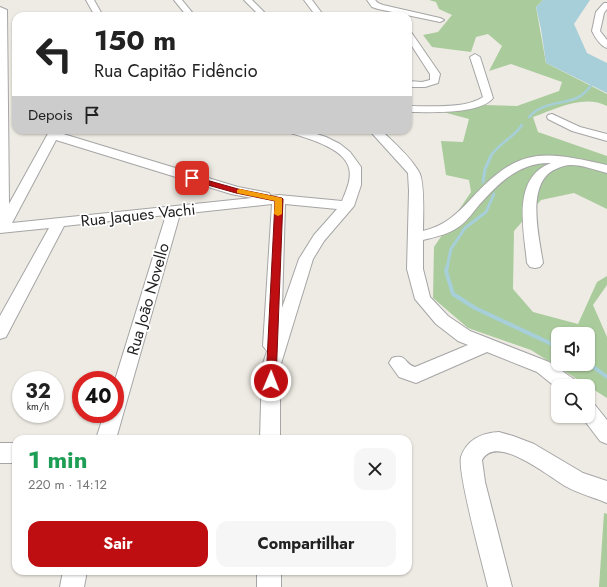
<!DOCTYPE html>
<html lang="pt">
<head>
<meta charset="utf-8">
<style>
	:root { --surface:#fff; --page:#f6f6f6; --text:#222; --muted:#767676; --accent:#be0e11 }
	body { margin:0; font-family:Jost,sans-serif; background:var(--page); color:var(--text); height:100vh; display:flex; flex-direction:column; font-size:15px; white-space:nowrap }
	* { box-sizing:border-box; margin:0 }
	p { font-size:13px; color:var(--muted) }
	.icon { flex:none; width:22px; height:22px; fill:none; stroke:currentColor; stroke-width:2; stroke-linecap:round; stroke-linejoin:round }
	.map { position:relative; flex:1; overflow:hidden }
	.panel { position:absolute; left:12px; top:435px; width:400px; height:140px; display:flex; flex-direction:column; background:var(--surface); border-radius:12px; box-shadow:0 1px 3px #0004 }
	.panel>* { flex:none }
	.top-card { position:absolute; left:12px; top:12px; width:400px; height:122px; border-radius:12px; box-shadow:0 1px 3px #0004; background:#fff; color:var(--text); overflow:hidden }
	.fabs { position:absolute; left:551px; top:327px; display:grid; gap:8px }
	.fabs a { display:grid; place-items:center; width:44px; height:44px; border-radius:8px; background:var(--surface); box-shadow:0 1px 3px #0004; font-size:20px }
	.speed { position:absolute; left:12px; top:371px; display:flex; gap:8px; font-size:20px; font-weight:700; text-align:center }
	.speed>* { display:grid; place-content:center; width:52px; height:52px; border-radius:50%; background:var(--surface); box-shadow:0 1px 3px #0004; line-height:1 }
	.speed small { font-size:10px; font-weight:400 }
	.speed .limit { border:6px solid #d22; background:#fff; color:#111 }
	.pin { position:absolute; display:grid; place-items:center; width:34px; height:34px; color:#fff; margin:-17px; border-radius:8px; box-shadow:0 2px 6px #0006 }
	.me { position:absolute; width:44px; margin:-22px; rotate:1deg; stroke-linejoin:round; filter:drop-shadow(0 0 3px #0008) }
	.turn { display:flex; align-items:center; gap:14px; height:84px; padding:0 16px; font-size:18px }
	.turn .icon { width:52px; height:52px; stroke-width:2.5 }
	.turn b { display:block; font-size:28px; line-height:34px }
	.then { display:flex; align-items:center; height:38px; padding:0 16px; background:#0003; gap:8px; font-size:15px }
	.round { display:grid; place-items:center; flex:none; width:42px; height:42px; border-radius:12px; background:var(--page) }
	.head { display:flex; align-items:center; justify-content:space-between; height:68px; padding:0 16px }
	h1 { font-size:24px; font-weight:700; line-height:30px; color:#1e9e55 }
	.button { display:flex; gap:8px; margin-top:auto; padding:8px 16px }
	.button a { flex:1; height:46px; border-radius:12px; background:var(--accent); color:#fff; font-size:16px; font-weight:700; line-height:46px; text-align:center }
	.button a+a { background:var(--page); color:var(--text) }
	.map>svg:first-child { display:block }
	.forest { fill:#aacb9c; fill-rule:evenodd }
	.water { fill:#a7cfd9 }
	.lines { fill:none; stroke-linecap:round; stroke-linejoin:round }
	.stream-far2 { stroke:#a7cfd9; stroke-width:2.5 }
	.stream-far1 { stroke:#a7cfd9; stroke-width:3 }
	.stream { stroke:#a7cfd9; stroke-width:4 }
	.minor-casing { stroke:#a5a5a5; stroke-width:2 }
	.minor { fill:#fff; fill-rule:evenodd }
	.route { fill:#be0e11; stroke:#7c090b }
	.slow { fill:#f59e0b }
	.labels { text-anchor:middle; dominant-baseline:central; stroke-width:3.5; stroke-linejoin:round; paint-order:stroke }
	.street-label { font-size:16px; fill:#1e1e1e; stroke:#fff }
</style>
</head>
<body>
<div class="map">
<svg width="607" height="587" viewBox="0 0 607 587">
	<rect width="100%" height="100%" fill="#eeebe4"/>
	<!-- forest -->
	<g class="forest">
		<path d="M429,0H543L536,7L546,63L607,94V106C584,94 556,109 533,117L538,132L607,156V209L574,193L541,200L514,231L513,289L533,312L578,324L597,282L607,276V285L593,305L607,337V398L531,350L468,328L433,298L434,247L471,192L469,180L446,175L441,141L463,142L469,119L443,112L485,105L517,106L559,91L562,82L511,64L489,71L502,46L488,34L476,37L471,52L432,47L423,35L438,32L452,15L439,9L436,2ZM558,334H588V364H558Z"/>
		<polygon points="604,513 607,514 607,587 599,587"/>
	</g>
	<!-- water -->
	<polygon class="water" points="543,0 590,0 574,24 587,53 607,63 607,93 546,63 541,29 536,7"/>
	<g class="lines">
		<!-- stream-far2 -->
		<g class="stream-far2">
			<path d="M529,117C532,114 535,111 539,109C560,98 579,107 593,82"/>
			<path d="M490,157C498,143 514,138 522,125"/>
		</g>
		<!-- stream-far1 -->
		<g class="stream-far1">
			<polyline points="483,182 485,169 491,156"/>
			<polyline points="447,268 451,249 465,228 486,212 494,194"/>
		</g>
		<!-- stream -->
		<g class="stream">
			<polyline points="447,267 446,271 453,294 475,308 558,347"/>
			<polyline points="588,363 607,377"/>
		</g>
		<defs>
			<g id="minor">
				<polygon points="86,0 94,0 103,16 95,16"/>
				<polygon points="174,0 182,0 195,16 187,16"/>
				<polygon points="244,0 252,0 268,16 260,16"/>
				<polygon points="304,0 312,0 324,16 316,16"/>
				<polygon points="367,0 375,0 378,3 383,5 440,18 444,20 440,22 378,9 372,7"/>
				<path d="M604,3H607V9L604,13L600,31L607,40V48C600,46 595,37 592,31L596,12Z"/>
				<path d="M0,7L7,10L9,204L50,130H62L60,133L238,187L269,193L271,196L279,195L342,201C346,191 352,179 349,168C344,147 305,138 288,132L286,130H304L326,137L340,144L350,152L361,167V185L354,206L324,241L313,259L280,367V439H260L262,367L267,351L263,346L272,204L180,214L116,439H96L104,414H115V380L166,215L64,226L6,337L0,339V316L49,228L0,233ZM56,140L231,194L252,198L12,223ZM285,204L337,209L314,235L299,259L282,308Z"/>
				<polygon points="408,31 411,32 440,74 438,83 425,87 408,87 408,81 422,82 430,80 430,74 408,40"/>
				<path d="M475,54L480,57L493,98C480,115 428,112 408,112V106C428,106 466,109 483,97L470,57Z"/>
				<polygon points="552,114 580,127 607,134 607,141 572,131 548,119 547,117 548,115"/>
				<path d="M369,130H381C394,143 410,156 419,172C425,182 423,217 423,231C444,226 456,215 470,200C518,147 541,150 607,165V173C595,170 583,165 571,165C566,165 560,167 556,169C525,182 539,237 543,263L540,267L535,268L530,267L527,263C524,230 511,178 551,163C519,162 499,183 479,205C473,212 468,220 460,226C449,234 436,237 423,240V269L430,297L448,316L470,331L549,362L575,380L577,386H558V389L537,372L487,352L416,383L399,377L389,363L392,358C407,353 404,364 415,367L468,345L458,341L436,324L415,299L407,269L409,191L408,173Z"/>
				<polygon points="588,403 595,405 607,420 607,444 600,441 581,416 588,416"/>
				<path d="M499,432L513,436L534,444L583,473L607,481V503C594,497 579,494 567,487C549,477 497,433 482,460L485,482L512,587H488C483,566 457,472 461,457C467,439 482,433 499,432Z"/>
				<rect x="0" y="443" width="16" height="20"/>
				<polygon points="63,571 87,571 84,587 60,587"/>
				<rect x="257" y="571" width="24" height="16"/>
			</g>
		</defs>
		<!-- minor casing -->
		<use href="#minor" class="minor-casing"/>
		<!-- minor -->
		<use href="#minor" class="minor"/>
	</g>
	<!-- route -->
	<polygon class="route" points="192,176 238,189 282,198 283,199 276,381 275,384 271,386 267,384 266,381 275,201 236,193 190,180 189,178"/>
	<!-- slow -->
	<polygon class="slow" points="240,189 282,198 282,214 278,216 274,214 275,201 237,193 237,190"/>
	<g class="labels">
		<!-- street labels -->
		<g class="street-label">
			<text transform="translate(138 215) rotate(-6)">Rua Jaques Vachi</text>
			<text transform="translate(148 299) rotate(-74)">Rua João Novello</text>
		</g>
	</g>
</svg>
<div class="fabs">
<a><svg class="icon" aria-label="sound" viewBox="0 0 24 24"><path d="M4 9h4l5-4v14l-5-4H4zM17 9q2 3 0 6"/></svg></a>
<a><svg class="icon" aria-label="search" viewBox="0 0 24 24"><circle cx="10" cy="10" r="6"/><path d="M15 15l6 6"/></svg></a>
</div>
<div class="speed"><div>32<small>km/h</small></div><div class="limit">40</div></div>
<div class="pin" style="left:192px;top:178px;background:#d93025"><svg class="icon" aria-label="arrive" viewBox="0 0 24 24"><path d="M6 21V4h12l-3 4 3 4H6"/></svg></div>
<svg class="me" style="left:271px;top:381px" viewBox="-20 -20 40 40"><circle r="17" fill="#be0e11" stroke="#fff" stroke-width="3"/><path d="M0-11L8 9 0 5-8 9z" fill="#fff"/></svg>
<div class="top-card">
<div class="turn"><svg class="icon" aria-label="left" viewBox="0 0 24 24"><path d="M17 20v-9H6M10 6l-5 5 5 5"/></svg><div><b>150 m</b>Rua Capitão Fidêncio</div></div>
<div class="then">Depois<svg class="icon" aria-label="arrive" viewBox="0 0 24 24"><path d="M6 21V4h12l-3 4 3 4H6"/></svg></div>
</div>
<section class="panel">
<div class="head"><div><h1>1 min</h1><p>220 m · 14:12</p></div><a class="round"><svg class="icon" aria-label="close" viewBox="0 0 24 24"><path d="M6 6l12 12M18 6L6 18"/></svg></a></div>
<div class="button"><a>Sair</a><a>Compartilhar</a></div>
</section>
</div>
</body>
</html>
